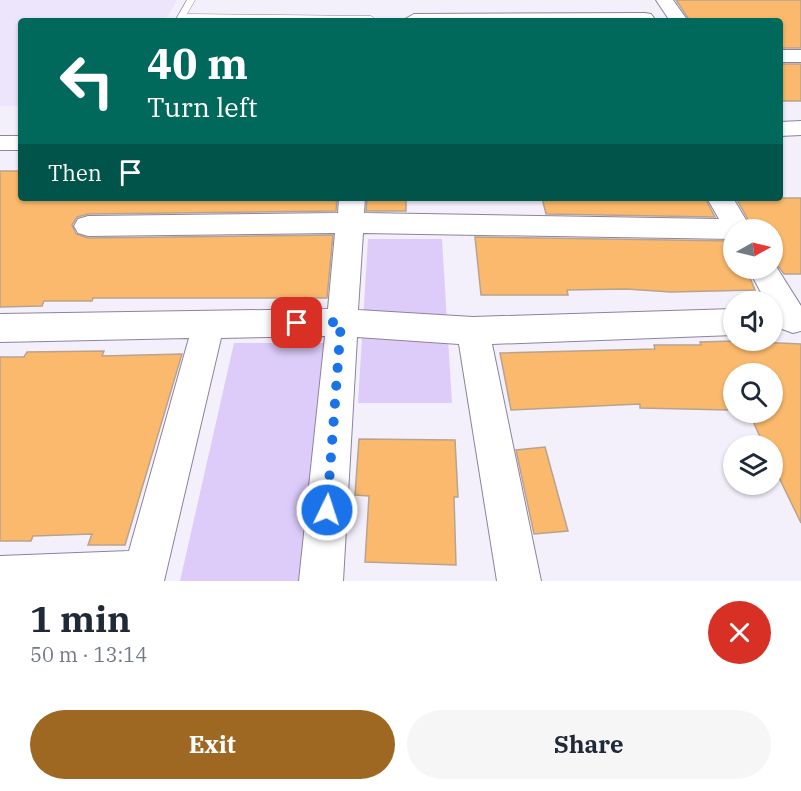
<!DOCTYPE html>
<html lang="en">
<head>
<meta charset="utf-8">
<style>
	:root { --surface:#fff; --page:#f6f6f7; --text:#1f2937; --muted:#747a83; --accent:#9e6822 }
	body { margin:0; font-family:"IBM Plex Serif",serif; background:var(--page); color:var(--text); height:100vh; display:flex; flex-direction:column; font-size:22px; white-space:nowrap }
	* { box-sizing:border-box; margin:0 }
	p { font-size:20px; color:var(--muted) }
	.icon { flex:none; width:33px; height:33px; fill:none; stroke:currentColor; stroke-width:2; stroke-linecap:round; stroke-linejoin:round }
	.map { position:relative; height:581px; overflow:hidden }
	.drawer { display:flex; flex-direction:column; background:var(--surface); flex:1 }
	.drawer>* { flex:none }
	.top-card { position:absolute; left:18px; top:18px; width:765px; height:183px; border-radius:6px; box-shadow:0 2px 4px #0004; background:#00695c; color:#fff; overflow:hidden }
	.needle { width:39px; rotate:82deg }
	.fabs { position:absolute; left:723px; top:219px; display:grid; gap:12px }
	.fabs a { display:grid; place-items:center; width:60px; height:60px; border-radius:50%; background:var(--surface); box-shadow:0 2px 4px #0004; font-size:30px }
	.pin { position:absolute; display:grid; place-items:center; width:51px; height:51px; color:#fff; margin:-26px; border-radius:12px; box-shadow:0 3px 9px #0006 }
	.me { position:absolute; width:66px; margin:-33px; rotate:4deg; stroke-linejoin:round; filter:drop-shadow(0 0 4px #0008) }
	.turn { display:flex; align-items:center; gap:21px; height:126px; padding:0 30px; font-size:27px }
	.turn .icon { width:78px; height:78px; stroke-width:2.5 }
	.turn b { display:block; font-size:42px; line-height:51px }
	.then { display:flex; align-items:center; height:57px; padding:0 30px; background:#0003; gap:12px; font-size:22px }
	.round { display:grid; place-items:center; flex:none; width:63px; height:63px; border-radius:32px; background:var(--page) }
	.head { display:flex; align-items:center; justify-content:space-between; height:102px; padding:0 30px }
	h1 { font-size:36px; font-weight:700; line-height:45px }
	.cta { display:flex; gap:12px; margin-top:auto; padding:12px 30px }
	.cta a { flex:1; height:69px; border-radius:36px; background:var(--accent); color:#fff; font-size:24px; font-weight:700; line-height:69px; text-align:center }
	.cta a+a { background:var(--page); color:var(--text) }
	.map>svg:first-child { display:block }
	.built { fill:#ede5fb }
	.green { fill:#ddccfa }
	.building { fill:#fbb96d; stroke:#b8a38d; stroke-width:1.5 }
	.lines { fill:none; stroke-linecap:round; stroke-linejoin:round }
	.lane-casing { stroke:#8c839d; stroke-width:1 }
	.street-casing { stroke:#8c839d; stroke-width:2 }
	.lane { fill:#fff; fill-rule:evenodd }
	.street { fill:#fff; fill-rule:evenodd }
	.route { stroke:#1a73e8; stroke-width:10; stroke-dasharray:0 18 }
</style>
</head>
<body>
<div class="map">
<svg width="801" height="581" viewBox="0 0 801 581">
	<rect width="100%" height="100%" fill="#f4f0fb"/>
	<!-- built -->
	<polygon class="built" points="0,0 177,0 165,21 21,21 21,106 0,106"/>
	<!-- green -->
	<g class="green">
		<polygon points="368,239 442,239 452,403 358,403"/>
		<polygon points="234,343 325,343 301,581 180,581"/>
	</g>
	<!-- building -->
	<g class="building">
		<polygon points="676,0 801,0 801,48 780,48 780,21 690,21"/>
		<rect x="780" y="64" width="21" height="37"/>
		<polygon points="0,171 21,171 21,198 337,198 336,211 88,214 77,217 72,225 76,234 88,238 333,235 327,298 93,298 92,301 44,301 42,306 0,307"/>
		<polygon points="367,198 406,198 406,211 366,211"/>
		<polygon points="542,198 705,198 715,217 546,214"/>
		<polygon points="736,198 801,198 801,274 784,274 772,258 772,230 754,230"/>
		<polygon points="475,237 734,241 734,268 746,268 755,290 671,292 626,289 567,290 568,295 481,295"/>
		<polygon points="734,341 801,344 801,523 772,463 772,446 764,446 749,412 772,412 772,374 734,374 734,412 746,412 732,413 730,410 640,408 640,404 511,410 500,353 655,349 654,345 701,345 700,342"/>
		<polygon points="104,351 102,356 182,354 125,545 88,545 92,534 33,536 31,541 0,541 0,357 24,357 27,352"/>
		<polygon points="359,439 455,440 458,497 454,497 456,565 365,562 369,496 355,495"/>
		<polygon points="545,447 568,531 534,534 516,450"/>
	</g>
	<g class="lines">
		<defs>
			<polygon id="lane" points="187,0 195,0 187,14 371,16 375,19 374,21 175,21"/>
			<g id="street">
				<polygon points="656,0 673,0 688,21 670,21"/>
				<polygon points="645,13 651,14 654,18 652,21 405,19 414,14"/>
				<rect x="780" y="50" width="21" height="12"/>
				<polygon points="801,121 801,135 780,136 780,122"/>
				<rect x="0" y="136" width="21" height="14"/>
				<polygon points="339,198 365,198 364,213 719,219 707,198 733,198 752,230 734,230 734,239 363,233 358,310 473,317 734,309 734,335 492,344 541,581 497,581 459,344 357,337 343,581 299,581 325,336 221,338 164,581 0,581 0,556 129,551 189,338 0,342 0,314 328,309 335,233 88,236 78,233 74,226 78,219 88,216 338,213"/>
				<polygon points="772,260 801,306 801,331 793,333 782,329 772,313 772,302 766,302 748,268 772,268"/>
			</g>
		</defs>
		<!-- lane casing -->
		<use href="#lane" class="lane-casing"/>
		<!-- street casing -->
		<use href="#street" class="street-casing"/>
		<!-- lane -->
		<use href="#lane" class="lane"/>
		<!-- street -->
		<use href="#street" class="street"/>
	</g>
	<g class="lines">
		<!-- route -->
		<polyline class="route" points="297,323 341,322 327,510"/>
	</g>
</svg>
<div class="fabs">
<a><svg class="needle" viewBox="-14 -14 28 28"><path d="M0-13l5 13h-10z" fill="#e53935"/><path d="M0 13l5-13h-10z" fill="#747a83"/></svg></a>
<a><svg class="icon" aria-label="sound" viewBox="0 0 24 24"><path d="M4 9h4l5-4v14l-5-4H4zM17 9q2 3 0 6"/></svg></a>
<a><svg class="icon" aria-label="search" viewBox="0 0 24 24"><circle cx="10" cy="10" r="6"/><path d="M15 15l6 6"/></svg></a>
<a><svg class="icon" aria-label="layers" viewBox="0 0 24 24"><path d="M12 4l9 5-9 5-9-5zM3 14l9 5 9-5"/></svg></a>
</div>
<div class="pin" style="left:297px;top:323px;background:#d93025"><svg class="icon" aria-label="arrive" viewBox="0 0 24 24"><path d="M6 21V4h12l-3 4 3 4H6"/></svg></div>
<svg class="me" style="left:327px;top:510px" viewBox="-20 -20 40 40"><circle r="17" fill="#1a73e8" stroke="#fff" stroke-width="3"/><path d="M0-11L8 9 0 5-8 9z" fill="#fff"/></svg>
<div class="top-card">
<div class="turn"><svg class="icon" aria-label="left" viewBox="0 0 24 24"><path d="M17 20v-9H6M10 6l-5 5 5 5"/></svg><div><b>40 m</b>Turn left</div></div>
<div class="then">Then<svg class="icon" aria-label="arrive" viewBox="0 0 24 24"><path d="M6 21V4h12l-3 4 3 4H6"/></svg></div>
</div>
</div>
<section class="drawer">
<div class="head"><div><h1>1 min</h1><p>50 m · 13:14</p></div><a class="round" style="background:#d93025;color:#fff"><svg class="icon" aria-label="close" viewBox="0 0 24 24"><path d="M6 6l12 12M18 6L6 18"/></svg></a></div>
<div class="cta"><a>Exit</a><a>Share</a></div>
</section>
</body>
</html>
